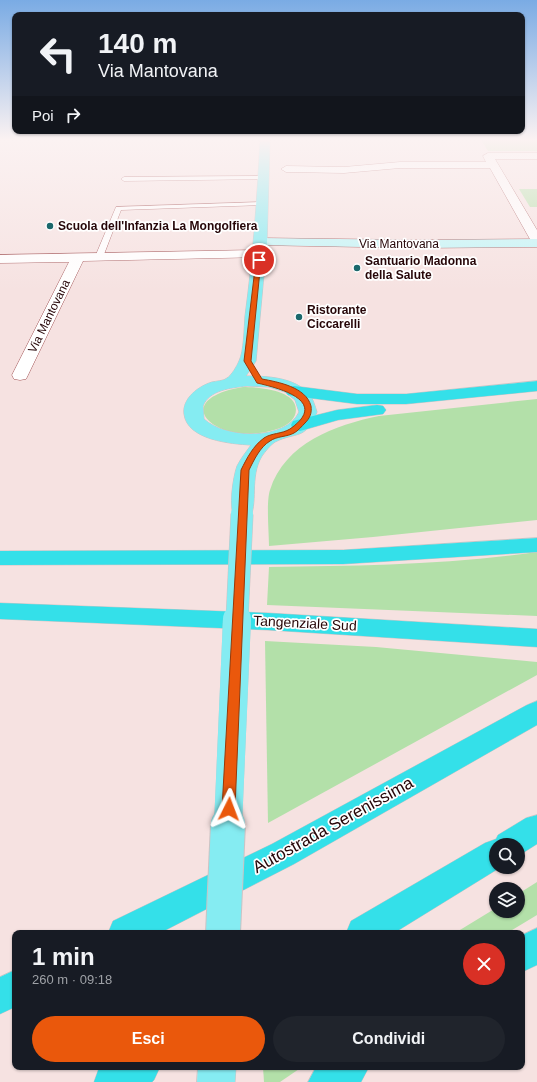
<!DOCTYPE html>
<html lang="it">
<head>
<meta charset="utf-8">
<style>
	:root { --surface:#171b24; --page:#20242c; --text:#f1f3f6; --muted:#9ea1a6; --accent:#ea580c }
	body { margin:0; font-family:Helvetica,sans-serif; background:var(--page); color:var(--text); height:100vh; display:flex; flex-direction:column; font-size:15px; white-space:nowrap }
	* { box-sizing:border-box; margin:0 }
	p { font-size:13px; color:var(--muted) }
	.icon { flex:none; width:22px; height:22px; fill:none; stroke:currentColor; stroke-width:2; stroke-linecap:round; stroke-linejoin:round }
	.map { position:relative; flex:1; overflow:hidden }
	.panel { position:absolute; left:12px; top:930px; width:513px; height:140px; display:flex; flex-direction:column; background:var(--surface); border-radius:8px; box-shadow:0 1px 3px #0004 }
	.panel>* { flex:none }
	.banner { position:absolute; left:12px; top:12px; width:513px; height:122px; border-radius:8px; box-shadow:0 1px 3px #0004; background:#171b24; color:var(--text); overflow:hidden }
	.fabs { position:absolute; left:489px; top:838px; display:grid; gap:8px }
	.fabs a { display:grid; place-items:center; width:36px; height:36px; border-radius:50%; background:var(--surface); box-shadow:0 1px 3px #0004; font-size:20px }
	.pin { position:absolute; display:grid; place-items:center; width:34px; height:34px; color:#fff; margin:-17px; border:2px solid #fff; border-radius:50%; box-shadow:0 1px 4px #0007 }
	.me { position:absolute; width:44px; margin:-22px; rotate:3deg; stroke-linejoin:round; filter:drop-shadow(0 0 3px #0008) }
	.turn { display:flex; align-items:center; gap:14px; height:84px; padding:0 20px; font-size:18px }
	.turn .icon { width:52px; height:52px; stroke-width:2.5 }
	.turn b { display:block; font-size:28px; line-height:34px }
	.then { display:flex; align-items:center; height:38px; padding:0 20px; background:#0003; gap:8px; font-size:15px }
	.round { display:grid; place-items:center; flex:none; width:42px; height:42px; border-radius:21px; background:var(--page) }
	.head { display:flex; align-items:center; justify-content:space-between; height:68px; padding:0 20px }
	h1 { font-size:24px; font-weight:600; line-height:30px }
	.primary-button { display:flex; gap:8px; margin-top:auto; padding:8px 20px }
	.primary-button a { flex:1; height:46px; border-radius:24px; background:var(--accent); color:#fff; font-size:16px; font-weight:600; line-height:46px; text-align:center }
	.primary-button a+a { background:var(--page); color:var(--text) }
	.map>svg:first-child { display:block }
	.green { fill:#b3e0a9 }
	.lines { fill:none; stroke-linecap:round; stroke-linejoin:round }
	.lane-casing { stroke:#9f4e50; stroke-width:1 }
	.street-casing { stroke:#9f4e50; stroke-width:1 }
	.secondary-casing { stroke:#9f4e50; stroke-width:1 }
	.primary-casing { stroke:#cbc3c4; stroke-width:1 }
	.highway-casing { stroke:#cbc3c4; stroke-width:1 }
	.lane { fill:#fff; fill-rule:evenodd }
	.street { fill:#fff; fill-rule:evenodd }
	.secondary { fill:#c2f6f8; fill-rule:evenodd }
	.primary { fill:#85ecf2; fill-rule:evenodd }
	.highway { fill:#34e0e9; fill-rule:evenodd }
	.primary-bridge-far2-casing { stroke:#cbc3c4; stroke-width:23; stroke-linecap:butt }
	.primary-bridge-far1-casing { stroke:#cbc3c4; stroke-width:28; stroke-linecap:butt }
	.primary-bridge-casing { stroke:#cbc3c4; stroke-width:36; stroke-linecap:butt }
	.primary-bridge-far2 { stroke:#85ecf2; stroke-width:22 }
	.primary-bridge-far1 { stroke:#85ecf2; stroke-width:28 }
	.primary-bridge { stroke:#85ecf2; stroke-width:34 }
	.route { fill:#ea580c; stroke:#983908 }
	.poi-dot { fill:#1b686c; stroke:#fff; stroke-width:1.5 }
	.labels { text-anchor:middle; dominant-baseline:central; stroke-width:3.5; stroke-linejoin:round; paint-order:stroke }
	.far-poi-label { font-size:12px; font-weight:bold; fill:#260608; stroke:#fff; text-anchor:start }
	.far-street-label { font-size:12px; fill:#260608; stroke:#fff }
	.street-label { font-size:14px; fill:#260608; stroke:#fff }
	.near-street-label { font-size:17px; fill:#260608; stroke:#fff }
</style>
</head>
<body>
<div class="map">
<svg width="537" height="1082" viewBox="0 0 537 1082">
	<rect width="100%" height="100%" fill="#f6e2e1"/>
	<!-- green -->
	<g class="green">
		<polygon points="481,140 537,140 537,151 488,151"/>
		<polygon points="519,189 537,189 537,207 530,207"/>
		<path d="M243,387C258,387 303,390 295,415C292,423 282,428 274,430C217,447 165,400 243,387Z"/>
		<path d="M537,399V520L373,537L269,546C269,532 266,502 270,490C285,443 335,425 379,416Z"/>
		<path d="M537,552V616L267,605L269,567C358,566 448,565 537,552Z"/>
		<polygon points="265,641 376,647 537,662 537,675 268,823"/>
		<polygon points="537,882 537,915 507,933 455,933 496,908 496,911 518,911 518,894"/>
		<polygon points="263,1067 302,1067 280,1082 264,1082"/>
	</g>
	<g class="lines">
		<defs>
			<g id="lane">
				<polygon points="264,176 267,178 266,179 124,181 121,179 124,177"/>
				<polygon points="262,202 264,203 264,205 121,210 103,257 99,259 95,257 116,207"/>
			</g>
			<g id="street">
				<polygon points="488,153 537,153 537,159 495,159 537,230 537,245 531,241 490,168 400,168 344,173 286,172 281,169 286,166 344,167 400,162 486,162 483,156"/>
				<polygon points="259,250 264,251 266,254 264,257 83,261 28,375 26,379 20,380 14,379 12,375 69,262 0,263 0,255"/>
			</g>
			<polygon id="secondary" points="261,238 415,240 537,239 537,247 415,248 256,245 255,242"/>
			<g id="primary">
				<path d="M260,140H270L267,242L256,361L246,376C267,376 295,377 310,395C313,399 315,406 317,412C305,441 297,431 275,442C270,445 265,452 262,456C249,477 259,505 249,519L242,520L235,519C228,509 233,477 237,466C241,458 246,452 251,445C231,444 187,440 184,414C182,398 199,386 212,382C216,381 224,381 227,378C231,376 237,366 239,361C244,351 244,328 245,316C253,257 257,199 260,140ZM246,386L269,387L285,392L295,400L299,412C286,441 225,439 204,419L203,406C209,390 231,388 246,386Z"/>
				<polygon points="198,1067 236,1067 235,1082 197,1082"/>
			</g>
			<g id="highway">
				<polygon points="537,381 537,391 406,404 357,404 294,396 288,395 285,391 288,387 294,386 357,394 406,394"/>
				<polygon points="377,405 383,406 386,410 383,414 338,420 300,431 293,429 291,425 293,421 337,410"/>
				<polygon points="537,538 537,552 343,564 0,565 0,551 343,550"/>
				<polygon points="0,603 268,613 537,629 537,647 268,630 0,619"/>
				<polygon points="537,701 537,725 294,864 160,933 108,933 113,921 272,844 527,705"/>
				<polygon points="537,815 537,844 518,856 518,845 496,845 496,867 501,867 394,933 346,933 351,921 485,843 496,839 498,835 526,818"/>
				<polygon points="537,928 537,965 522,972 522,935"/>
				<polygon points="15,970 15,1007 0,1014 0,977"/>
				<polygon points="102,1067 160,1067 154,1080 152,1082 94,1082 99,1068"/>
				<polygon points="316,1067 369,1067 361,1082 308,1082"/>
			</g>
		</defs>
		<!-- lane casing -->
		<use href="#lane" class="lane-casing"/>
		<!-- street casing -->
		<use href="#street" class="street-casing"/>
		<!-- secondary casing -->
		<use href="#secondary" class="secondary-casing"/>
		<!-- primary casing -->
		<use href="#primary" class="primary-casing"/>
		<!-- highway casing -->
		<use href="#highway" class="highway-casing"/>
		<!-- lane -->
		<use href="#lane" class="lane"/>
		<!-- street -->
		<use href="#street" class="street"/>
		<!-- secondary -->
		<use href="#secondary" class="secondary"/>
		<!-- primary -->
		<use href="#primary" class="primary"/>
		<!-- highway -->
		<use href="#highway" class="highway"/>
		<defs>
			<polyline id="primary-bridge-far2" points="237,620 242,514"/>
			<polyline id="primary-bridge-far1" points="228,825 237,619"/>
			<polyline id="primary-bridge" points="223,933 228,824"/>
		</defs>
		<!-- primary-bridge-far2 casing -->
		<use href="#primary-bridge-far2" class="primary-bridge-far2-casing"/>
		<!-- primary-bridge-far1 casing -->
		<use href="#primary-bridge-far1" class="primary-bridge-far1-casing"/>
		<!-- primary-bridge casing -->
		<use href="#primary-bridge" class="primary-bridge-casing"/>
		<!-- primary-bridge-far2 -->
		<use href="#primary-bridge-far2" class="primary-bridge-far2"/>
		<!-- primary-bridge-far1 -->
		<use href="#primary-bridge-far1" class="primary-bridge-far1"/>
		<!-- primary-bridge -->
		<use href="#primary-bridge" class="primary-bridge"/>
	</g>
	<!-- sky -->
	<linearGradient id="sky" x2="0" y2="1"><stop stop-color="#7aabe4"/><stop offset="0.48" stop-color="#fbf2f2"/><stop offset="1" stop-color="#fbf2f2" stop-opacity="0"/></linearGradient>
	<rect width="537" height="291" fill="url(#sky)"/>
	<!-- route -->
	<path class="route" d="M259,259L261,260L251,361L262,379C278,382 306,387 311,406C312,413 310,418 305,423C302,426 298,431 294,433C287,437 277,436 270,441C260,447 254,460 249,470L235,809L233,813L229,814L224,813L222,809L241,470C247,458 253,446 264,438C271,433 282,434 290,429C330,401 279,388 257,383L244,361L256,260Z"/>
	<!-- markers -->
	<g class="poi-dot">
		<circle cx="50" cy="226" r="4"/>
		<circle cx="357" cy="268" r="4"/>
		<circle cx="299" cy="317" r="4"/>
	</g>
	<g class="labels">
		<!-- far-poi labels -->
		<g class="far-poi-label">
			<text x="58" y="226">Scuola dell'Infanzia La Mongolfiera</text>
			<text x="365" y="261">Santuario Madonna<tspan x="365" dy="14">della Salute</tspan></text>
			<text x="307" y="310">Ristorante<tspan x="307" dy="14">Ciccarelli</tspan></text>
		</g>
		<!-- far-street labels -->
		<g class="far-street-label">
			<text x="399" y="244">Via Mantovana</text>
			<text transform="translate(49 316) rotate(-64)">Via Mantovana</text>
		</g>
		<!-- street labels -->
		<g class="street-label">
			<text transform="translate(305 623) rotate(3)">Tangenziale Sud</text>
		</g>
		<!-- near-street labels -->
		<g class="near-street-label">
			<text transform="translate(333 825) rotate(-29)">Autostrada Serenissima</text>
		</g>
	</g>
</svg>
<div class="fabs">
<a><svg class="icon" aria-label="search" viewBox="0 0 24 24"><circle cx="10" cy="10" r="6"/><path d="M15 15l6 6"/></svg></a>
<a><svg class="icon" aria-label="layers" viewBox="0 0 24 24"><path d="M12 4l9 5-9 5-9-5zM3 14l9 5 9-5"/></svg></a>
</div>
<div class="pin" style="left:259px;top:260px;background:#d93025"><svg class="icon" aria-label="arrive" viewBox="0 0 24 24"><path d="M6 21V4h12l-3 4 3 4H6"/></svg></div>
<svg class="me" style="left:229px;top:809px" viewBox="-20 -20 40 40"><path d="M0-17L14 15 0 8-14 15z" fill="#ea580c" stroke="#fff" stroke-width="4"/></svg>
<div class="banner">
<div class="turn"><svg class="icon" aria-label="left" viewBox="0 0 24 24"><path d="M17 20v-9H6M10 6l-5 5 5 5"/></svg><div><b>140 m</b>Via Mantovana</div></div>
<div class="then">Poi<svg class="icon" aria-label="right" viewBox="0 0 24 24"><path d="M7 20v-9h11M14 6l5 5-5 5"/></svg></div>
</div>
<section class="panel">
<div class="head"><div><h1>1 min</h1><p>260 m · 09:18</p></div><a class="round" style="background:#d93025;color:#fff"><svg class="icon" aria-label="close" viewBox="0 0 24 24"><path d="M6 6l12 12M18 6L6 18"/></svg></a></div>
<div class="primary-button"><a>Esci</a><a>Condividi</a></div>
</section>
</div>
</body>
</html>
